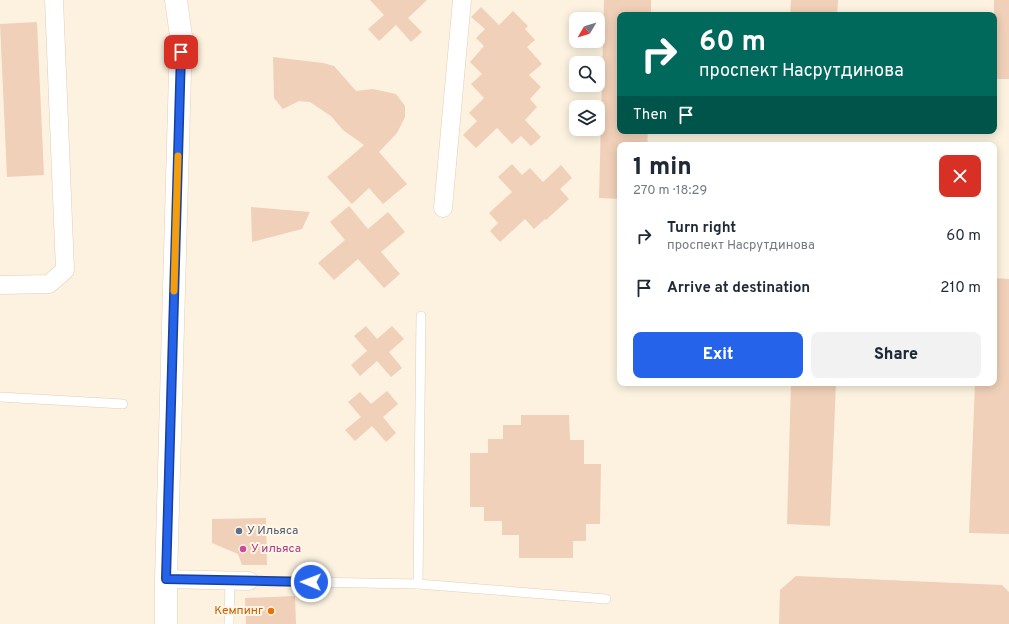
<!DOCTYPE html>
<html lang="en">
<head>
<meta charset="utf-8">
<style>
	:root { --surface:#fff; --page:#f2f2f3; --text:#1f2937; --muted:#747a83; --accent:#2563eb }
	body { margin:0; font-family:Overpass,sans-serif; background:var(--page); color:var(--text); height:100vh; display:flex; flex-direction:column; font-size:15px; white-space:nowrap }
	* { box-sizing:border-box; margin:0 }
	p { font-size:13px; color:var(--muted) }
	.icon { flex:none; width:22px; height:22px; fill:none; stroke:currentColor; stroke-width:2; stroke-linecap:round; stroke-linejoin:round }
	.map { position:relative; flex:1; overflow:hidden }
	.panel { position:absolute; left:617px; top:142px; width:380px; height:244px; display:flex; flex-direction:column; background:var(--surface); border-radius:8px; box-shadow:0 2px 10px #0003 }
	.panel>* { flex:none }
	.banner { position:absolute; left:617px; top:12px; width:380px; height:122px; border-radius:8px; box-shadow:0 2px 10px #0003; background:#00695c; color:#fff; overflow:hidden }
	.needle { width:26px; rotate:232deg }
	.buttons { position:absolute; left:569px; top:12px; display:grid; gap:8px }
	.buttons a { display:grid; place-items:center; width:36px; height:36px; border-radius:8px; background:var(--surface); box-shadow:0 2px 10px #0003; font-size:20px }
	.pin { position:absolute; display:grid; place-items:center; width:34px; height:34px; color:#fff; margin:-17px; border-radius:8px; box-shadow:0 2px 6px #0006 }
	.me { position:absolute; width:44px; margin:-22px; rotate:271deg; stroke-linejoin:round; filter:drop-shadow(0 0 3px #0008) }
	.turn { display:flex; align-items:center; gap:14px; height:84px; padding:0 16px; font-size:18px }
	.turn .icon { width:52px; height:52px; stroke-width:2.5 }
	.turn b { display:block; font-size:28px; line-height:34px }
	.then { display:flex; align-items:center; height:38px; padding:0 16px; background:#0003; gap:8px; font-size:15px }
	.round { display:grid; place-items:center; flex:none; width:42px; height:42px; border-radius:8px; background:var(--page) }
	.overview { display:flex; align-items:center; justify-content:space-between; height:68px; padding:0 16px }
	h1 { font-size:24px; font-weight:800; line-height:30px }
	.cta { display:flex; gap:8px; margin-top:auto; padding:8px 16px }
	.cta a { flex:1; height:46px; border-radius:8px; background:var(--accent); color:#fff; font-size:16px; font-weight:800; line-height:46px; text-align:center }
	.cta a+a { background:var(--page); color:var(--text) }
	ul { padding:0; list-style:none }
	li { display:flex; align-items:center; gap:12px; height:52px; padding:0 16px }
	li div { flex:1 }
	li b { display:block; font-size:15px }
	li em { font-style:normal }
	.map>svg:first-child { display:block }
	.building { fill:#f0d0b8 }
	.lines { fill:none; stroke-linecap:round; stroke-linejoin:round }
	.service-casing { stroke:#dfcebc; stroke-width:10 }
	.minor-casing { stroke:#dfcebc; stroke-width:19 }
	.secondary-casing { stroke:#e4cfba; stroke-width:23 }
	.service { stroke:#fff; stroke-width:9 }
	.minor { stroke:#fff; stroke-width:18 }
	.secondary { stroke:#fff; stroke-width:22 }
	.route-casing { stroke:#184099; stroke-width:10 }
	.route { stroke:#2563eb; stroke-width:7 }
	.slow { stroke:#f59e0b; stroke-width:7 }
	.service-dot { fill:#5c6f8a; stroke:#fff6e5; stroke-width:1.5 }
	.hotel-dot { fill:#d1479c; stroke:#fff6e5; stroke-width:1.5 }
	.food-dot { fill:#e8710a; stroke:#fff6e5; stroke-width:1.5 }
	.labels { text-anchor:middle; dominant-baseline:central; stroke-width:4; stroke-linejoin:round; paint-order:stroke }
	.service-label { font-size:12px; fill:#4e5e75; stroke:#fff6e5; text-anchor:start }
	.hotel-label { font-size:12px; fill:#b23c85; stroke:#fff6e5; text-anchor:start }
	.food-label { font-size:12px; fill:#c56008; stroke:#fff6e5; text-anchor:end }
</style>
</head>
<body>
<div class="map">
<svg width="1009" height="624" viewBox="0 0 1009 624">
	<rect width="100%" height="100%" fill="#fcf2df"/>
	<!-- building -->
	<g class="building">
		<polygon points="370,0 427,0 408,18 422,32 411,42 396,25 379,41 368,29 384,15"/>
		<polygon points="604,0 651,0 651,15 620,15 620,131 648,131 647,145 620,145 620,199 599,198"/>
		<polygon points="791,0 838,0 837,15 790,15"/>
		<rect x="994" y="0" width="15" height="79"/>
		<polygon points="481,7 499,25 513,11 528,26 525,29 535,40 527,47 542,64 529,75 541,87 530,99 537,107 525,120 541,137 531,146 521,136 512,144 497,128 476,148 463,135 477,121 469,113 484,98 471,84 482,74 470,62 484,46 476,38 485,29 471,17"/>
		<polygon points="37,22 44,175 7,177 0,24"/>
		<polygon points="273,57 323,63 334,66 356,91 373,89 396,94 405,106 405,117 397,133 379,152 407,184 383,204 369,188 352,204 327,177 364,145 343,130 331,116 310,102 299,101 283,109 274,98"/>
		<polygon points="512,164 522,175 530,168 543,182 561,165 572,178 560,189 569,199 546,220 545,219 534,229 525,219 500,242 490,231 498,223 489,213 512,192 498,177"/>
		<polygon points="349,206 368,229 388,212 405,232 381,252 400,274 384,288 358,259 334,280 318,263 345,240 330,222"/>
		<polygon points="251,207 310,212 302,229 252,242"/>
		<polygon points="994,278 1009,279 1009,534 969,533 975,383 994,383"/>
		<polygon points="366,326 377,339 392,326 404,339 389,352 402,368 391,377 377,361 360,376 351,365 367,351 354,336"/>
		<polygon points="791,383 836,383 830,526 787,524"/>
		<polygon points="387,391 398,404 383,417 396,433 386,442 372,426 355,441 345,430 361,417 348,402 360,392 371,404"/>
		<polygon points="521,415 569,415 570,440 584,440 584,464 601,464 600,524 586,524 586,541 573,541 573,558 519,558 519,535 502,535 502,521 484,521 484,507 470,507 470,453 488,453 488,439 503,439 503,425 521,425"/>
		<polygon points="266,518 267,565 242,565 238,554 212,543 212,519"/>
		<polygon points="796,576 1002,585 1009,592 1009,624 779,624 780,590"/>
		<polygon points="295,596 296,624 246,624 245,598"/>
	</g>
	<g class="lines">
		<defs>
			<g id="service">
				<polyline points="0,397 123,404"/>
				<polyline points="249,581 418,584 606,599"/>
				<polyline points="418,584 421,316"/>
				<polyline points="229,624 230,581"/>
			</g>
			<g id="minor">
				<polyline points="443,208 462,0"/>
				<polyline points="0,285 49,284 65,270 54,0"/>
				<polyline points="166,579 249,581"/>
			</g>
			<polyline id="secondary" points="166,624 166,579 181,36 176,0"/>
		</defs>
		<!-- service casing -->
		<use href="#service" class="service-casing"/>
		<!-- minor casing -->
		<use href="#minor" class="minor-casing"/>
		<!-- secondary casing -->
		<use href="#secondary" class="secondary-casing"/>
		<!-- service -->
		<use href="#service" class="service"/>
		<!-- minor -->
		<use href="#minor" class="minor"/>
		<!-- secondary -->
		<use href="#secondary" class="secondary"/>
	</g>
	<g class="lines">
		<defs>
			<polyline id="route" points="181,52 166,579 311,582"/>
		</defs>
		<!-- route casing -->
		<use href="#route" class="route-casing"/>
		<!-- route -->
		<use href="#route" class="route"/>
		<!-- slow -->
		<polyline class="slow" points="174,291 178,156"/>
	</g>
	<!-- markers -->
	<circle class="service-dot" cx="239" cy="531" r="4"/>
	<circle class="hotel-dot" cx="243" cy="549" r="4"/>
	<circle class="food-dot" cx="271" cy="611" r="4"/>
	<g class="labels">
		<!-- service labels -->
		<g class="service-label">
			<text x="247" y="531">У Ильяса</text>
		</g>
		<!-- hotel labels -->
		<g class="hotel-label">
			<text x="251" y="549">У ильяса</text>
		</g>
		<!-- food labels -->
		<g class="food-label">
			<text x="263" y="611">Кемпинг</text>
		</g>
	</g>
</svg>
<div class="buttons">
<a><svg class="needle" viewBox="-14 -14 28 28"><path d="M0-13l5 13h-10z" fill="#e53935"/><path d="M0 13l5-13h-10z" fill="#747a83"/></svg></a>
<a><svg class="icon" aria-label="search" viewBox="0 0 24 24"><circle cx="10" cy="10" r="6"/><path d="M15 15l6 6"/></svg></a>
<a><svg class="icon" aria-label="layers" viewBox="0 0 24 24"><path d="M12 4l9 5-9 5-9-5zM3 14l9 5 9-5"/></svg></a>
</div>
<div class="pin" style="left:181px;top:52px;background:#d93025"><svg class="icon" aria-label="arrive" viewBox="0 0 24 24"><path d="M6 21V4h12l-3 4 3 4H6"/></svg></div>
<svg class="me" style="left:311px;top:582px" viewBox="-20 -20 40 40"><circle r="17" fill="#2563eb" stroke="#fff" stroke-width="3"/><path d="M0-11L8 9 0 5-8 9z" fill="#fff"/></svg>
<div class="banner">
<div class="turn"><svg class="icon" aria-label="right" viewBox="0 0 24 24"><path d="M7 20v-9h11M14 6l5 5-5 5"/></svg><div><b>60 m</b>проспект Насрутдинова</div></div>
<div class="then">Then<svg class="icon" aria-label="arrive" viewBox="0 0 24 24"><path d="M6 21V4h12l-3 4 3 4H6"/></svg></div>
</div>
<section class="panel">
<div class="overview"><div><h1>1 min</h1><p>270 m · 18:29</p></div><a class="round" style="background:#d93025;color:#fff"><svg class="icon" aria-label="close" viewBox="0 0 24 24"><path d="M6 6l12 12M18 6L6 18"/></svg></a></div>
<ul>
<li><svg class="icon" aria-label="right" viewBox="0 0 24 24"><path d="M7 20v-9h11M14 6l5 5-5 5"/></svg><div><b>Turn right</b><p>проспект Насрутдинова</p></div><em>60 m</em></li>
<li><svg class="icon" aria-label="arrive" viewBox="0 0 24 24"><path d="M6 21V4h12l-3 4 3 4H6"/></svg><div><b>Arrive at destination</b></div><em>210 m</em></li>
</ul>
<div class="cta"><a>Exit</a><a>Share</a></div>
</section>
</div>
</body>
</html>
